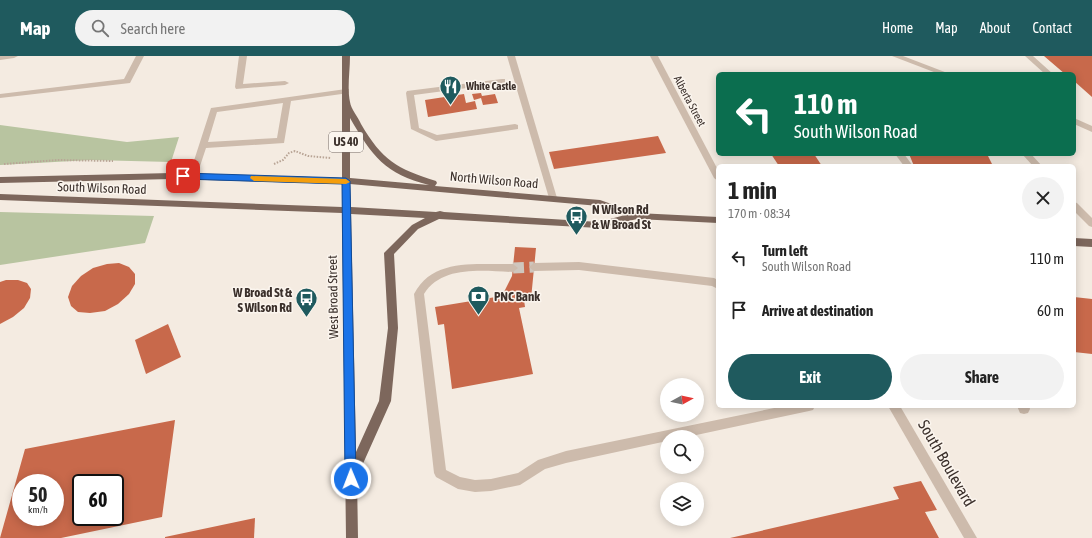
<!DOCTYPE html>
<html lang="en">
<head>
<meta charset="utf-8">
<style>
	:root { --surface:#fff; --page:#f2f2f2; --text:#222; --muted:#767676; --accent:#1f5a5e }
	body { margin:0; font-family:"Asap Condensed",sans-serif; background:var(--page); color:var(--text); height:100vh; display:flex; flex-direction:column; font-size:15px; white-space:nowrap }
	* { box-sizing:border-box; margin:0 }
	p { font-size:13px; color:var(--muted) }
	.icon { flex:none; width:22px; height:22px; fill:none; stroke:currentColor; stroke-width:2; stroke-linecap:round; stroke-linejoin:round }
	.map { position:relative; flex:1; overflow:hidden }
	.sheet { position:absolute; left:716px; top:108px; width:360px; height:244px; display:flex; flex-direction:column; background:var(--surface); border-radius:6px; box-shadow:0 2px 10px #0003 }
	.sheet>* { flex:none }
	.banner { position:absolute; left:716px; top:16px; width:360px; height:84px; border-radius:6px; box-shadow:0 2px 10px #0003; background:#0b6e4f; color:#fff; overflow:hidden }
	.needle { width:26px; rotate:82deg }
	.controls { position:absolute; left:660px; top:322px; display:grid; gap:8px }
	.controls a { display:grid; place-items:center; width:44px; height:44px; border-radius:50%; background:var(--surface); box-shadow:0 2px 10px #0003; font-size:20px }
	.speed { position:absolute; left:12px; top:418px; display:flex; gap:8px; font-size:20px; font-weight:700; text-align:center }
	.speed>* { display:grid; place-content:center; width:52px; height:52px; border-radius:50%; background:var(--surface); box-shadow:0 2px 10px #0003; line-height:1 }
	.speed small { font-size:10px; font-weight:400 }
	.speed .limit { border:2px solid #111; border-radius:6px; background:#fff; color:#111 }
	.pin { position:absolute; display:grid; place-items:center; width:34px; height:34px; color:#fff; margin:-17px; border-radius:8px; box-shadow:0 2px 6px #0006 }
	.me { position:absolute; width:44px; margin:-22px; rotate:359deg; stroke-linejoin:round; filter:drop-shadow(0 0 3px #0008) }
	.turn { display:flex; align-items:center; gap:14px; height:84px; padding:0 12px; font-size:18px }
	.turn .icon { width:52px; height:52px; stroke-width:2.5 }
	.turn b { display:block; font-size:28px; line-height:34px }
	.round { display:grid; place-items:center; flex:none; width:42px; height:42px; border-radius:21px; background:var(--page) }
	.head { display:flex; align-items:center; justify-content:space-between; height:68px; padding:0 12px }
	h1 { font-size:24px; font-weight:700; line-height:30px }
	.primary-button { display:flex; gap:8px; margin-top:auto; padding:8px 12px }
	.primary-button a { flex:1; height:46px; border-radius:24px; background:var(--accent); color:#fff; font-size:16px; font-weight:700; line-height:46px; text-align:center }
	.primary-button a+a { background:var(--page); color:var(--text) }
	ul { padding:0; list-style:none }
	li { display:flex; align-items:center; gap:12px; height:52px; padding:0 12px }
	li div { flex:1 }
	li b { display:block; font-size:15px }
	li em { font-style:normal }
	header { display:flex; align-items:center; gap:24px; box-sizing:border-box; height:56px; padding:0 20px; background:var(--accent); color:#fff }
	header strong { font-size:19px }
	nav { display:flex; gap:22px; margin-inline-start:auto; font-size:14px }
	.search { width:280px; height:36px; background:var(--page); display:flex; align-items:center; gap:10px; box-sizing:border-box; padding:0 14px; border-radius:22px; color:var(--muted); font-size:15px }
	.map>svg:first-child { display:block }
	.green { fill:#b8c4a0 }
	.building { fill:#c8694b; fill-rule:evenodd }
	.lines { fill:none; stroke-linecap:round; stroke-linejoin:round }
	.minor-tunnel { stroke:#cfc6bd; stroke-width:11; stroke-dasharray:11 5.5; stroke-linecap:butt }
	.path { stroke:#b9a596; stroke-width:2; stroke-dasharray:1.5 1.5; stroke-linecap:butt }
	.minor { fill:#cdbbac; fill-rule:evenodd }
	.major { fill:#7d675c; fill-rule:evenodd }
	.route { fill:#1a73e8; stroke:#114b97 }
	.slow { fill:#f59e0b }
	.labels { text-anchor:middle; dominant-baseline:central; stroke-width:3; stroke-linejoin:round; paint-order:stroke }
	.far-poi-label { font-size:11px; font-weight:bold; fill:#3b302b; stroke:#fbf5ee; text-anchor:start }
	.far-street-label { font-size:11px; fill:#3b302b; stroke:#fbf5ee }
	.shield { fill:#fbf5ee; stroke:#756b66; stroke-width:1 }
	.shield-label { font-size:12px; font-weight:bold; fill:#3b302b }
	.street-label { font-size:13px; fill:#3b302b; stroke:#fbf5ee }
	.poi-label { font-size:13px; font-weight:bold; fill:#3b302b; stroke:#fbf5ee; text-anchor:start }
	.near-street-label { font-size:16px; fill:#3b302b; stroke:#fbf5ee }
</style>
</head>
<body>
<header>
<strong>Map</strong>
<div class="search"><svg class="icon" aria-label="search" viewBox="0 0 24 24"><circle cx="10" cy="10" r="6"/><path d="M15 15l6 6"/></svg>Search here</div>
<nav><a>Home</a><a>Map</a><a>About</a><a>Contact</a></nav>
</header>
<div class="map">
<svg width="1092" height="482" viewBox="0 0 1092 482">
	<rect width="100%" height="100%" fill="#f4ebe1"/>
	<!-- green -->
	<g class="green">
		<polygon points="0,69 127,86 179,81 171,106 91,104 0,109"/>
		<polygon points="0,156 154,160 145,187 0,209"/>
	</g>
	<!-- building -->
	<g class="building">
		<polygon points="1044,0 1092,0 1092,41 1074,25 1074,18 1065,18"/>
		<polygon points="481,37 482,40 495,38 498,47 483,49 481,42 474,44 472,38"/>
		<polygon points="464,38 466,47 475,45 477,53 428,61 425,44"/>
		<polygon points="658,80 666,97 554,113 549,96"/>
		<polygon points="771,98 814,98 822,110 779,110"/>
		<polygon points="909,98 987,98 993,110 914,110"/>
		<polygon points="515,191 536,192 531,243 524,244 525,251 519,252 533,318 452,333 444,268 438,269 435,251 502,240 512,220"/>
		<polygon points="119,207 129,211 135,218 135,228 129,238 118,248 105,255 90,257 78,256 71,250 68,241 72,230 81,220 93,212 107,208"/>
		<polygon points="6,224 18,224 27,227 31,233 30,242 24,252 13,261 0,268 0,226"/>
		<polygon points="1074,241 1092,243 1092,298 1074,296"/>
		<polygon points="168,268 181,301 146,318 135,284"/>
		<path d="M175,364L162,461L61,482H0L25,393ZM21,427H55V461H21ZM81,427H115V461H81Z"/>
		<polygon points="921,425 937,454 925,456 939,482 730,482 899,443 893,431"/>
		<polygon points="255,462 254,482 165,482 165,481"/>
	</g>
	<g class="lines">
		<!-- minor-tunnel -->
		<polyline class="minor-tunnel" points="513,212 534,211"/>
		<!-- path -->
		<g class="path">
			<polyline points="4,108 58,104 113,105"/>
			<polyline points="274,108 283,104 289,97 295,95 308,100 331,102"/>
		</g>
		<!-- minor -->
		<g class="minor">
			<polygon points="0,0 18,0 14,2 0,4"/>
			<polygon points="136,0 144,0 130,27 0,42 0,38 124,23"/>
			<polygon points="239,0 247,0 243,28 285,25 289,27 285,29 236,33 235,31"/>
			<polygon points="507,0 515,0 557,142 556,144 550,144 549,142"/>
			<polygon points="650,0 658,0 718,114 718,125 714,122"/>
			<polygon points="892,0 903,0 950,18 939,18"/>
			<polygon points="1025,0 1033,0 1053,18 1045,18"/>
			<polygon points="502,23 505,23 505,27 414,39 419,72 437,79 515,68 518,69 518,73 436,85 411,73 406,37 407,35"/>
			<path d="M346,33H349V37L291,45L284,87L206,92L196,122L193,123L189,120L211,52ZM283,47L277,82L208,86L217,56Z"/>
			<polygon points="1074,62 1092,70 1092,76 1074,68"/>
			<polygon points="895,98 904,98 913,110 904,110"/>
			<polygon points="1022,98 1031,98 1042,110 1033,110"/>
			<polygon points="1074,146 1077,147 1092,162 1092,171 1089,170 1074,155"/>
			<polygon points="579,206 714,222 718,224 718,233 712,230 579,214 534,215 529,211 534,207"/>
			<path d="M488,208H513L518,212L513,216C483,215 442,209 424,238L446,414L460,421L475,424L491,423L518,417L538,404L566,395L784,350H815L813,354L809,355L687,381H667V385L566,407L545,413L520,429L491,435L475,436L458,433L436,421L434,417L414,238C429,209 459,208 488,208Z"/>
			<polygon points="888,350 900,350 977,482 964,482"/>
			<polygon points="1017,350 1029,350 1030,353 1028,357 1024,358 1020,357"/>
		</g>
		<!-- major -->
		<g class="major">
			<path d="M342,0H350C350,15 347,32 350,46C351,53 358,61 361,68C382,104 397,113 436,125L437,127L435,130L600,144L637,157L718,161V167L637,163L599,172L439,163L418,173L394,198L398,272L391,345L357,421L358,482H346L342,157L0,144V138L342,151V128L172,123L0,127V121L172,117L342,122ZM350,62C372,100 385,118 429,129L350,122ZM350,128L599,150L625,159L599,166L444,156L440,155L436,156L351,151ZM351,158L425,162L412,169L384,197L388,272L379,345L356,396Z"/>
			<polygon points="1074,182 1092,183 1092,191 1074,190"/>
		</g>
	</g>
	<!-- route -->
	<polygon class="route" points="183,117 346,122 350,125 356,423 355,427 351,428 347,427 345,423 342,128 183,123 179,120"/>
	<!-- slow -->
	<polygon class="slow" points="251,120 346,123 350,126 346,128 254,125 250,122"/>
	<!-- icons -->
	<defs>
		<symbol id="restaurant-pin" viewBox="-11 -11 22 30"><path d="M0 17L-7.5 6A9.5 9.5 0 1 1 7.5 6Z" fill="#1f5a5e" stroke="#fbf5ee"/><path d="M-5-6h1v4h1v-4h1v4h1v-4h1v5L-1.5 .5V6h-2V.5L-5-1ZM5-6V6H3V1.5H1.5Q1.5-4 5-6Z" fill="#fff"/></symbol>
		<symbol id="bus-pin" viewBox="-11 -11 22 30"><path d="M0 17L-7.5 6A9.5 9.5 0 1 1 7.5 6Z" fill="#1f5a5e" stroke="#fbf5ee"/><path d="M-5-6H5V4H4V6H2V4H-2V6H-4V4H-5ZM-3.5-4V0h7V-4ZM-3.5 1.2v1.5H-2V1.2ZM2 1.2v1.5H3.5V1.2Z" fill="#fff"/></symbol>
		<symbol id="bank-pin" viewBox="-11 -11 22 30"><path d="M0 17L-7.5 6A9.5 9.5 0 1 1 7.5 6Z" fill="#1f5a5e" stroke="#fbf5ee"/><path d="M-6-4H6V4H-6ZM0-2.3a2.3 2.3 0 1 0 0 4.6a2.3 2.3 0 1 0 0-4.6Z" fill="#fff"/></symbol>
	</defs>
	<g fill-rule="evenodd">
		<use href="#restaurant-pin" x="438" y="18" width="25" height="34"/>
		<use href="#bus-pin" x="564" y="148" width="25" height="34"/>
		<use href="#bank-pin" x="466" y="228" width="25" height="34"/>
		<use href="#bus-pin" x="294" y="230" width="25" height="34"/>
	</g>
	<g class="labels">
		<!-- far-poi labels -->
		<g class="far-poi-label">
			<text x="466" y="30">White Castle</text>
		</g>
		<!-- far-street labels -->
		<g class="far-street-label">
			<text transform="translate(690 45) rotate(62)">Alberta Street</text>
		</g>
		<!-- shield labels -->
		<rect class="shield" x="329" y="76" width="34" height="20" rx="3"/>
		<g class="shield-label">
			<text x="346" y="86">US 40</text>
		</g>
		<!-- street labels -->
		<g class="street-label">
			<text transform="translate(494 124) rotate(5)">North Wilson Road</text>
			<text transform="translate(102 132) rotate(2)">South Wilson Road</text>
			<text transform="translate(333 241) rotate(-91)">West Broad Street</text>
		</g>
		<!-- poi labels -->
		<g class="poi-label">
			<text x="592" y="153">N Wilson Rd<tspan x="592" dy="15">&amp; W Broad St</tspan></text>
			<text x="292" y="236" text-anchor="end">W Broad St &amp;<tspan x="292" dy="15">S Wilson Rd</tspan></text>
			<text x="494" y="240">PNC Bank</text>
		</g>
		<!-- near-street labels -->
		<g class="near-street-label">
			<text transform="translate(947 407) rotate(60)">South Boulevard</text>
		</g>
	</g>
</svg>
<div class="controls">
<a><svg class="needle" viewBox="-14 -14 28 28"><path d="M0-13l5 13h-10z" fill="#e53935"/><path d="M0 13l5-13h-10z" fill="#767676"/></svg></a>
<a><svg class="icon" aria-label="search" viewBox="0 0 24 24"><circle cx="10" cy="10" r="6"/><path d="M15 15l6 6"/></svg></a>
<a><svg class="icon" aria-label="layers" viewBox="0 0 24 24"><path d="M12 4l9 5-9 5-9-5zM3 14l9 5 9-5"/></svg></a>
</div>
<div class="speed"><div>50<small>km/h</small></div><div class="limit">60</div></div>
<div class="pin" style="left:183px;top:120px;background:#d93025"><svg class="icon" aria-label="arrive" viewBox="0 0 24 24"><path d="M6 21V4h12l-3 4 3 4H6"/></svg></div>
<svg class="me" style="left:351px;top:423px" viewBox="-20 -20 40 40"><circle r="17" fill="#1a73e8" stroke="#fff" stroke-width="3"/><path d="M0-11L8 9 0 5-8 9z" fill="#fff"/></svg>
<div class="banner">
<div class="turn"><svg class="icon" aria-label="left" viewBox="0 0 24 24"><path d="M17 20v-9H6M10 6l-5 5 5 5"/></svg><div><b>110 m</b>South Wilson Road</div></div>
</div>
<section class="sheet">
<div class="head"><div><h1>1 min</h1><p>170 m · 08:34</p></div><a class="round"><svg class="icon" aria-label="close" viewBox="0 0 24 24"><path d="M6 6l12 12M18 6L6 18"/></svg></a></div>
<ul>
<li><svg class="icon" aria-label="left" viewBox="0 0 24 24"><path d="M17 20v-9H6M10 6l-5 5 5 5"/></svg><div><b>Turn left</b><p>South Wilson Road</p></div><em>110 m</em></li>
<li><svg class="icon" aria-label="arrive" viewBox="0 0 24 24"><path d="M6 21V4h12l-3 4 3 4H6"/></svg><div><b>Arrive at destination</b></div><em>60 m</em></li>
</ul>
<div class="primary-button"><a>Exit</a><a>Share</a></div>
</section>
</div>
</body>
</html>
